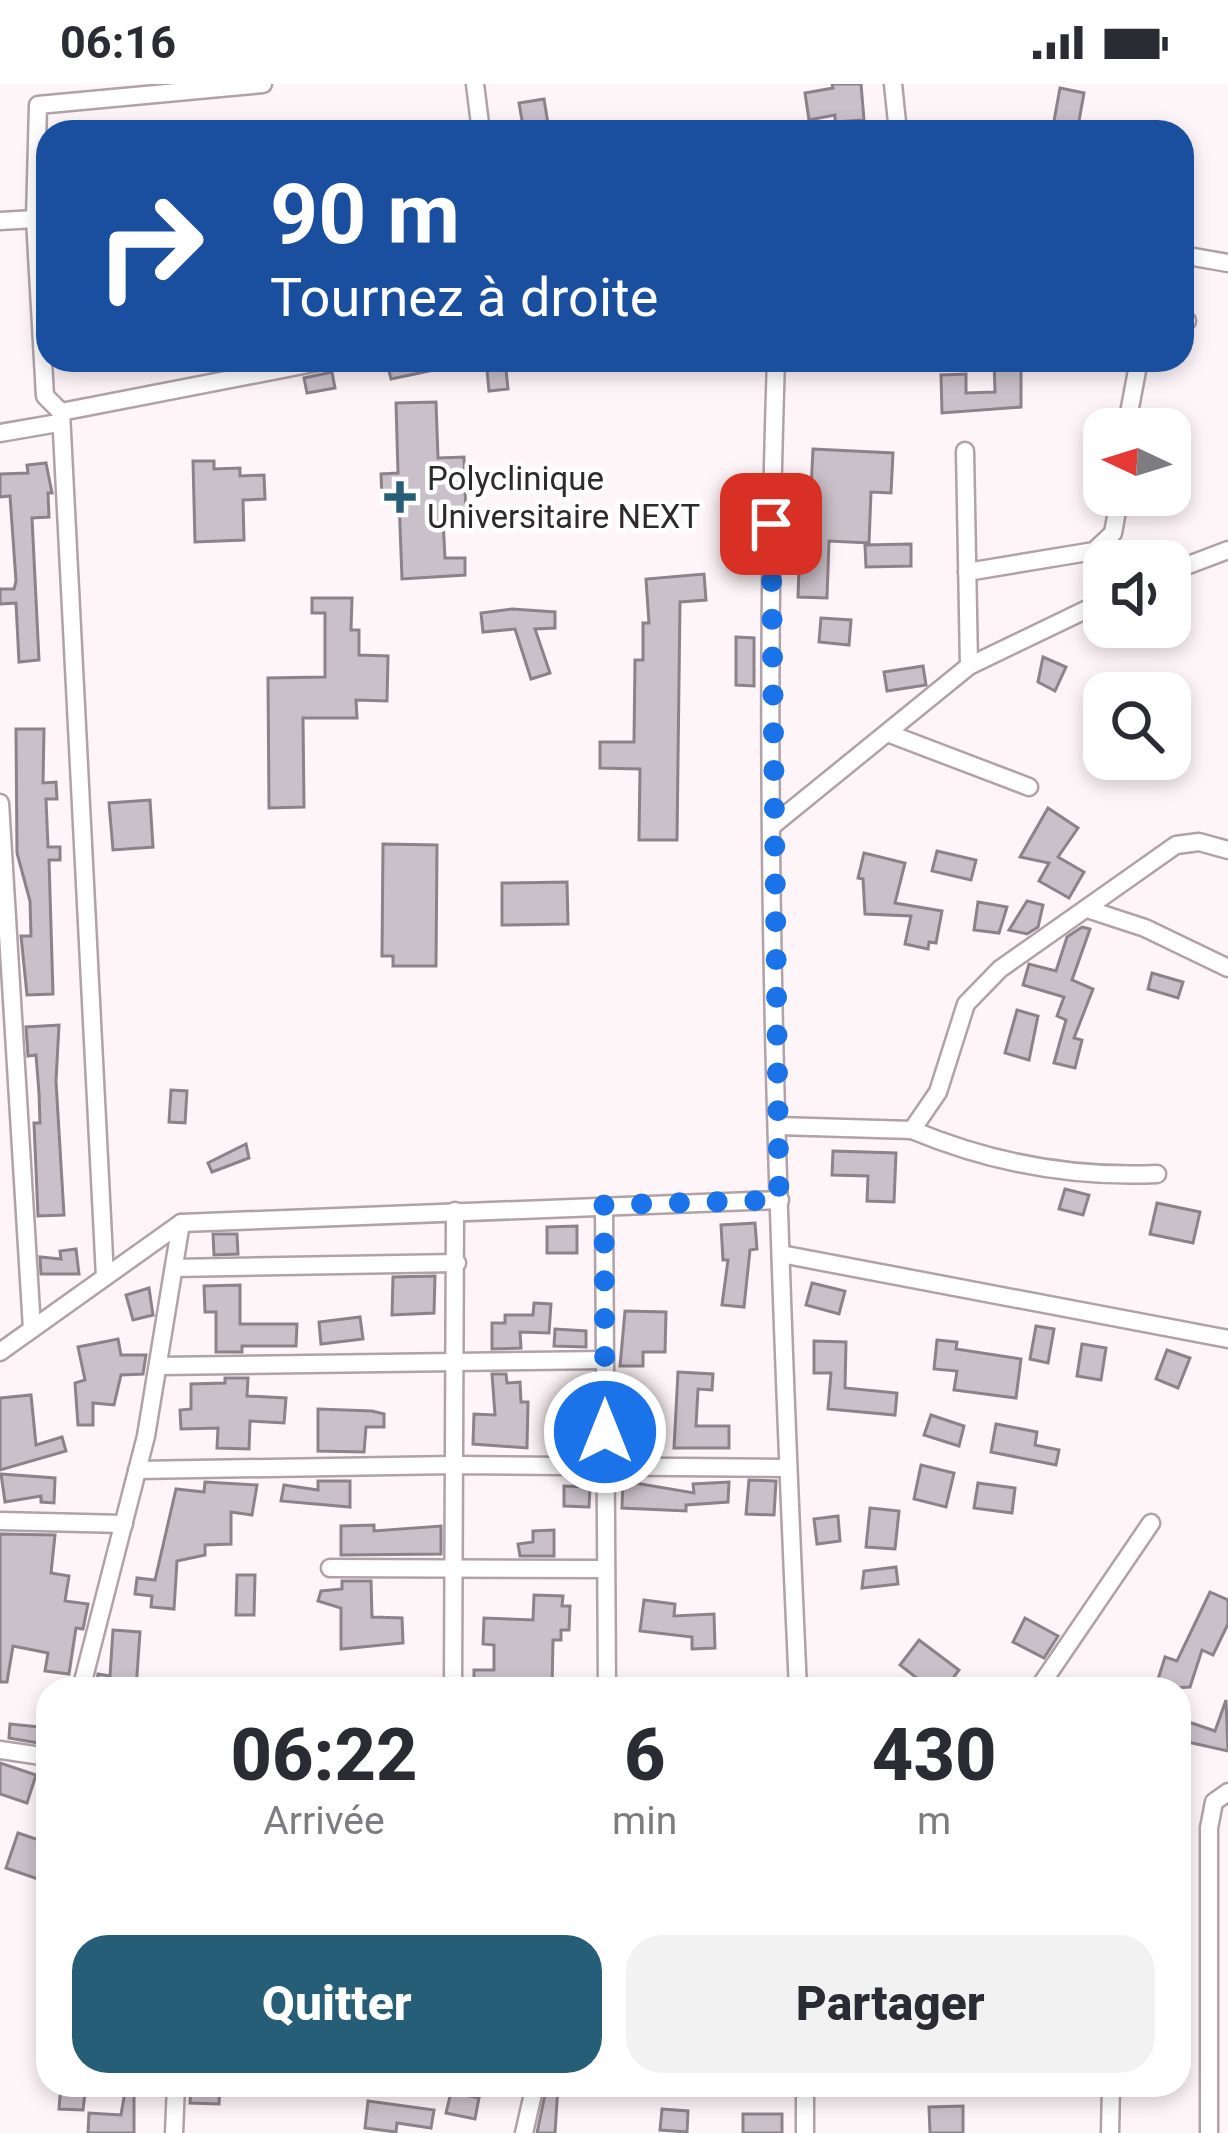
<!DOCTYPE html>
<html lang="fr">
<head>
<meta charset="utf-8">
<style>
	:root { --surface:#fff; --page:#f2f2f3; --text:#2b2b33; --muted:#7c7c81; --accent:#265e78 }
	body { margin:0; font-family:Roboto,sans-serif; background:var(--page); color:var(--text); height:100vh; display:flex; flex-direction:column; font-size:45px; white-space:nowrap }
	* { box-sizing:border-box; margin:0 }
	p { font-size:39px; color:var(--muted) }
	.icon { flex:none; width:66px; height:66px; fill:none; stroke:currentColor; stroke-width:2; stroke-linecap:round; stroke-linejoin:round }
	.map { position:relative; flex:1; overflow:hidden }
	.side { position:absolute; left:36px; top:1593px; width:1155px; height:420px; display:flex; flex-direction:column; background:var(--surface); border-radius:36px; box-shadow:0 6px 18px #0003 }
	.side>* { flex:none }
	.hud { position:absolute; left:36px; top:36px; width:1158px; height:252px; border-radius:36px; box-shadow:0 6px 18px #0003; background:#1a4fa0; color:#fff; overflow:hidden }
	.needle { width:78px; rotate:274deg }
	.buttons { position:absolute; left:1083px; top:324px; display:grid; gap:24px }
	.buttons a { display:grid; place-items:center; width:108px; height:108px; border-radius:24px; background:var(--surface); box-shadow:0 6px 18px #0003; font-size:60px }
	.pin { position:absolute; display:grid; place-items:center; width:102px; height:102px; color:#fff; margin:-51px; border-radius:24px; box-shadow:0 6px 18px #0006 }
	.me { position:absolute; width:132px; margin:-66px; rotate:0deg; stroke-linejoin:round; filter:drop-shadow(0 0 9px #0008) }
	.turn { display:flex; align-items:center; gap:42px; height:252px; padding:0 36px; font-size:54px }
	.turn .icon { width:156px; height:156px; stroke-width:2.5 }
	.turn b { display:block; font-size:84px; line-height:102px }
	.eta { display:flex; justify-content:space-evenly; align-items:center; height:204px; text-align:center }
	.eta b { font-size:72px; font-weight:800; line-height:84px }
	.primary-button { display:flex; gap:24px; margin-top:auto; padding:24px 36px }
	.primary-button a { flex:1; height:138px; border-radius:36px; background:var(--accent); color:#fff; font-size:48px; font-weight:800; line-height:138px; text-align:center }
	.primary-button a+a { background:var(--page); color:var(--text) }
	.status { display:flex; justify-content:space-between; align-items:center; height:84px; padding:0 60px; background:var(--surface); direction:ltr }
	.status svg { height:33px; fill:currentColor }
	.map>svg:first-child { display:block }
	.building { fill:#cac0c9; stroke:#8b828a; stroke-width:3 }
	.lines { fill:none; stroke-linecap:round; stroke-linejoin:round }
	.street-casing { stroke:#b0a2a7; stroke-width:21 }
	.street { stroke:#fff; stroke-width:16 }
	.route { stroke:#1a73e8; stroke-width:21; stroke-dasharray:0 37.8 }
	.poi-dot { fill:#265e78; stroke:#fff; stroke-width:4.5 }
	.labels { text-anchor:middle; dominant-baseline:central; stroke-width:9; stroke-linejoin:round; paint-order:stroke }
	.poi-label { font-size:33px; fill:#2e292b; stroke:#fff; text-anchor:start }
</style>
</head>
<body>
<div class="status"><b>06:16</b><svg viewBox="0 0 49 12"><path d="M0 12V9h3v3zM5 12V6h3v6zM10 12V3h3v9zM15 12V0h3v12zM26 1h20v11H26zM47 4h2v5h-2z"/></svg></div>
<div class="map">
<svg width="1228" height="2049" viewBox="0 0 1228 2049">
	<rect width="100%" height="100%" fill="#fef5f8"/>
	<!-- building -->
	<g class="building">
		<polygon points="832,0 861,0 864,36 835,38 835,31 809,36 805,9 833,4"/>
		<polygon points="1060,4 1084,9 1077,48 1052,48"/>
		<polygon points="544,15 549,46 524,48 519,19"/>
		<polygon points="401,276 453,276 453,282 391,295 387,279"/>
		<polygon points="486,276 505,276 508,305 489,307"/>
		<polygon points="994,276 1021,276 1021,323 942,329 941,291 966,290 966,309 995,308"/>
		<polygon points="332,288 335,304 307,309 304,294"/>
		<polygon points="436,318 438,374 464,373 466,435 443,436 445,474 465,474 465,491 402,495 399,415 382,416 381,390 398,389 396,319"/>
		<polygon points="813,365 893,369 891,409 871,408 869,459 829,457 827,514 798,513 801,426 810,426"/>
		<polygon points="193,377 214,377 214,385 240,384 240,392 264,391 265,415 243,416 244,456 195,458"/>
		<polygon points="46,379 52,409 48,409 49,433 32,434 39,576 19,578 16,519 0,520 0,505 14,505 16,497 10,412 0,413 0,390 28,389 27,381"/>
		<polygon points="911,460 911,482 866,483 865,461"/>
		<polygon points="704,490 706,516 680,518 677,756 639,756 640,685 600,684 600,658 634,658 635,576 643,576 643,539 649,539 646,495"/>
		<polygon points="312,514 352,514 351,546 359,546 359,571 388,572 387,617 356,616 357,634 303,634 304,723 269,724 268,594 325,593 325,529 312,529"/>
		<polygon points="512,525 555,528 555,544 535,545 550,589 531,595 515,545 483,548 481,529"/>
		<polygon points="821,534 851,536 849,561 819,558"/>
		<polygon points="736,553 754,554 754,602 736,601"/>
		<polygon points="1043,573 1066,583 1055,607 1038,598"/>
		<polygon points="923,582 926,601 887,607 884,588"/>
		<polygon points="16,645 44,645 43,699 56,698 57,715 46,715 48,763 60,763 60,776 49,776 53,910 27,911 21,852 31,852 30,817 17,769"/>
		<polygon points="150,716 153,763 113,766 109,719"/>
		<polygon points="1048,724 1078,744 1058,773 1084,788 1069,814 1039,797 1049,779 1020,773"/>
		<polygon points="383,760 437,761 436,882 393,882 393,872 382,872"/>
		<polygon points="937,767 976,776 971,796 932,787"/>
		<polygon points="864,769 905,779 895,819 942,827 936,859 929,858 928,865 905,860 911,832 865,830 863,795 858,794"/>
		<polygon points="567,798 568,840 502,841 502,799"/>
		<polygon points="1027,817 1043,821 1038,843 1027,850 1009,846"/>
		<polygon points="978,818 1007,823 999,849 974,846"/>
		<polygon points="1082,843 1090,845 1072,896 1093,905 1074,954 1082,956 1075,984 1054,979 1066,936 1057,932 1064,913 1023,901 1029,880 1056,887 1067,853"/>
		<polygon points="1152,889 1183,898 1178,914 1148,905"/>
		<polygon points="1017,926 1038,932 1029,976 1005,969"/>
		<polygon points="59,941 56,997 64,1131 38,1132 34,1039 40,1039 39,1009 36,971 28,972 26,943"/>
		<polygon points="171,1006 187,1007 185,1039 169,1038"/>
		<polygon points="246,1060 249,1074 212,1088 208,1079"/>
		<polygon points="833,1067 896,1069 894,1118 867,1117 868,1092 832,1091"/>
		<polygon points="1065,1105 1089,1111 1083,1131 1059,1125"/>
		<polygon points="1157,1119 1200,1128 1193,1159 1150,1150"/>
		<polygon points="755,1139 757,1165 750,1166 744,1223 722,1221 728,1176 723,1176 721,1141"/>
		<polygon points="577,1142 577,1169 547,1169 547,1143"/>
		<polygon points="213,1150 237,1150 238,1170 214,1171"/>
		<polygon points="76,1165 79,1190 41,1190 40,1173 61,1175 60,1167"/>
		<polygon points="435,1192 434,1229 392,1231 393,1193"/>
		<polygon points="812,1199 845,1207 839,1230 806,1221"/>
		<polygon points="240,1201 240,1240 297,1240 296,1262 242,1262 242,1268 216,1268 216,1228 205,1228 204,1202"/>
		<polygon points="149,1204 153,1231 133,1236 126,1211"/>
		<polygon points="534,1219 551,1220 549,1249 520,1248 521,1264 492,1265 492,1239 505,1239 505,1231 533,1231"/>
		<polygon points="625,1227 666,1228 665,1268 643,1268 643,1282 620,1282"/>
		<polygon points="360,1233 363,1255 321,1260 319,1238"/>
		<polygon points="1036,1242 1054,1245 1048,1279 1030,1275"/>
		<polygon points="555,1245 586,1247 586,1263 554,1262"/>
		<polygon points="118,1255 121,1271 146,1271 143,1290 121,1291 114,1321 93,1319 93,1341 78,1341 75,1299 85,1296 78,1263"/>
		<polygon points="937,1256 957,1258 956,1265 1021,1275 1016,1314 954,1306 957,1287 934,1285"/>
		<polygon points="814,1257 846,1258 845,1304 897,1309 895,1331 828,1325 831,1289 814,1289"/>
		<polygon points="1082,1260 1106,1264 1101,1296 1077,1292"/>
		<polygon points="1167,1266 1190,1274 1178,1304 1156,1295"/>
		<polygon points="678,1288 713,1290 712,1306 698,1305 696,1342 729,1342 729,1364 674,1364"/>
		<polygon points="492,1290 506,1290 507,1299 520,1298 521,1318 528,1318 527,1364 473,1360 474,1330 495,1331"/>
		<polygon points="225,1294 248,1294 247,1312 286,1314 284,1339 250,1337 249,1365 217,1364 218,1344 181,1345 180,1326 191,1325 191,1300 225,1299"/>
		<polygon points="31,1311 36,1361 62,1353 66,1367 0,1386 0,1314"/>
		<polygon points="318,1325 372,1327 384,1330 384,1343 366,1343 364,1368 318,1367"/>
		<polygon points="931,1331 964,1342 959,1362 924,1351"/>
		<polygon points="996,1340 1037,1348 1035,1361 1059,1366 1056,1381 991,1368"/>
		<polygon points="921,1381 954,1389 946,1423 914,1415"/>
		<polygon points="1,1390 55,1394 54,1419 41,1418 41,1412 5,1418"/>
		<polygon points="749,1396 776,1397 774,1431 746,1430"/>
		<polygon points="318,1397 350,1397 350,1423 281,1417 284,1401 318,1406"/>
		<polygon points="623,1397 694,1409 693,1400 729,1398 728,1418 686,1421 686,1427 622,1424"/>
		<polygon points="205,1398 257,1401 252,1431 231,1428 231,1460 205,1461 205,1471 177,1477 174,1525 151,1523 152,1512 135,1510 137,1494 155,1496 176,1405 204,1408"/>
		<polygon points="978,1399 1015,1404 1012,1429 974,1424"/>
		<polygon points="564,1402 590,1403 589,1423 564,1422"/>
		<polygon points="870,1424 899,1427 895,1465 866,1463"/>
		<polygon points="838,1432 840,1457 817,1460 814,1435"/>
		<polygon points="374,1441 374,1447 441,1442 441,1470 341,1471 341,1442"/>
		<polygon points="554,1446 554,1472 520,1472 518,1460 533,1458 533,1447"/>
		<polygon points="0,1450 55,1451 51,1489 69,1492 65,1517 88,1520 83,1545 76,1544 69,1590 45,1587 48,1569 13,1562 7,1598 0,1598"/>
		<polygon points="896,1483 898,1500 862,1504 864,1487"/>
		<polygon points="237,1491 255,1491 254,1531 236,1531"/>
		<polygon points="342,1497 371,1497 372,1533 402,1534 403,1559 341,1565 341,1524 318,1517 321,1507 342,1505"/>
		<polygon points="1210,1508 1228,1516 1228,1540 1213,1571 1202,1566 1190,1603 1155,1605 1165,1573 1177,1577"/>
		<polygon points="534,1511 563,1512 562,1522 570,1522 569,1546 561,1546 561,1556 553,1556 552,1604 474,1605 474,1586 494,1586 494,1561 483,1560 484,1534 533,1536"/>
		<polygon points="644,1516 675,1520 674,1532 714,1530 715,1564 692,1565 692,1553 640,1547"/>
		<polygon points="1025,1534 1058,1552 1044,1574 1013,1558"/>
		<polygon points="113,1546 140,1548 136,1605 96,1605 98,1590 110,1592"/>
		<polygon points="919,1556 959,1586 945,1605 931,1605 900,1581"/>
		<polygon points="1226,1616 1228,1667 1179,1656 1183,1636 1215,1647"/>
		<polygon points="10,1640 40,1643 38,1659 9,1654"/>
		<polygon points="0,1679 36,1691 27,1719 0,1710"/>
		<polygon points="18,1749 48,1759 38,1795 6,1784"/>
		<polygon points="61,2001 86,2001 83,2026 59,2025"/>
		<polygon points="126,2001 134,2001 134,2049 88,2049 89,2029 121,2031"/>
		<polygon points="191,2001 220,2001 219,2020 190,2019"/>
		<polygon points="547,2001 558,2002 555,2049 537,2049"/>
		<polygon points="451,2008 479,2014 475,2035 446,2029"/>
		<polygon points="368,2017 434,2026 431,2044 397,2039 396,2048 365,2044"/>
		<polygon points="963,2022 963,2049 930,2049 929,2023"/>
		<polygon points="662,2025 688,2027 687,2048 660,2046"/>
		<rect x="743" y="2030" width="39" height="19"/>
	</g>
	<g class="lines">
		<defs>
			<g id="street">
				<polyline points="475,0 481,48"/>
				<polyline points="893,0 898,48"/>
				<polyline points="35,135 38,21 263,0"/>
				<polyline points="0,137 35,135 45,312 61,328"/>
				<polyline points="1182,171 1228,179"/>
				<polyline points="1182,239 1187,237"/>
				<path d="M776,276C761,719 778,1163 798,1605"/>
				<polyline points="61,328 105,1193"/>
				<polyline points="61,328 329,276"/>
				<polyline points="1126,345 1139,276"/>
				<polyline points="0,349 58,339"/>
				<polyline points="965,367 969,582"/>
				<polyline points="967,488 1094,467 1113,449 1120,411"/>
				<polyline points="1170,488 1228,466"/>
				<polyline points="890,650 1029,703"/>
				<polyline points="0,719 32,1245"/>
				<polyline points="772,742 969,582 1104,517"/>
				<polyline points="1087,825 1145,844 1228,884"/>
				<polyline points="778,1042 912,1046 938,1008 966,920 1000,885 1176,761 1199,758 1228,766"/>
				<path d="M912,1046C991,1079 1071,1094 1157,1090"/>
				<polyline points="604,1121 607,1605"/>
				<polyline points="781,1170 1228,1255"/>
				<polyline points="174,1184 457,1179"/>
				<polyline points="0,1268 181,1139 780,1116"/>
				<polyline points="158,1282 605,1276"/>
				<polyline points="137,1386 454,1381 788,1384"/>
				<polyline points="0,1437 124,1440"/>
				<polyline points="330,1484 606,1485"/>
				<polyline points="81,1605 146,1352 181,1139"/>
				<polyline points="453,1605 455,1127"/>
				<polyline points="1038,1605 1151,1439"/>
				<polyline points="0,1666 48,1673"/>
				<polyline points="805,2001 805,2049"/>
				<polyline points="174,2049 176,2001"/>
				<polyline points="524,2049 535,2001"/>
				<polyline points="1110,2049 1111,2001"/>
				<polyline points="1209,2049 1209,1744 1214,1718 1228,1708"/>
			</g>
		</defs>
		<!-- street casing -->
		<use href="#street" class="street-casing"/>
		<!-- street -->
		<use href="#street" class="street"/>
	</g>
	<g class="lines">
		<!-- route -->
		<polyline class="route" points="605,1348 604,1121 779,1116 771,440"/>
	</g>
	<!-- markers -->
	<path class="poi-dot" d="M394 395h12v12h12v12h-12v12h-12v-12h-12v-12h12z"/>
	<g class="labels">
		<!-- poi labels -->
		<g class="poi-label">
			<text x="427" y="394">Polyclinique<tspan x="427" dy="38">Universitaire NEXT</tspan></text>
		</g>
	</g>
</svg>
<div class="buttons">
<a><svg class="needle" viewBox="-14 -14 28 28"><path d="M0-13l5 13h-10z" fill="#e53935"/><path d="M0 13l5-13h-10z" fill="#7c7c81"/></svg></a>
<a><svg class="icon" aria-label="sound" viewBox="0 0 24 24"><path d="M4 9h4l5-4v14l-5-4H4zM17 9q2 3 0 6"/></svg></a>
<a><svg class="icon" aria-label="search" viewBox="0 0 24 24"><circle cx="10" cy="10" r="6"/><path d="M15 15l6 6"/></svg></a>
</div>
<div class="pin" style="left:771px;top:440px;background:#d93025"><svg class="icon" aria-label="arrive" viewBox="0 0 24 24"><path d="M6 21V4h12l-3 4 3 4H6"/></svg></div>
<svg class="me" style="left:605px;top:1348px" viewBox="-20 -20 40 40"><circle r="17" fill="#1a73e8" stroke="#fff" stroke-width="3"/><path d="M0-11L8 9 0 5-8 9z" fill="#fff"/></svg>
<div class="hud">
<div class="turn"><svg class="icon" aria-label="right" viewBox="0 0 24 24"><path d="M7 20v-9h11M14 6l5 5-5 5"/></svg><div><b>90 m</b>Tournez à droite</div></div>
</div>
<section class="side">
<div class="eta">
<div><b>06:22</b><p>Arrivée</p></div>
<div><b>6</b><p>min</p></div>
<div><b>430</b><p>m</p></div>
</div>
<div class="primary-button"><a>Quitter</a><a>Partager</a></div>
</section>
</div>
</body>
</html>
